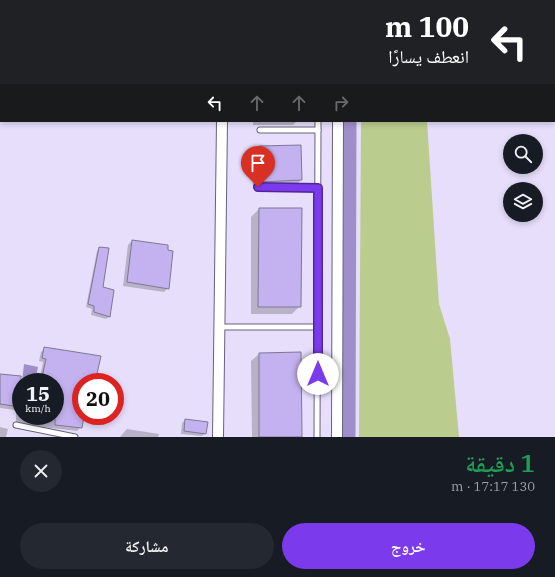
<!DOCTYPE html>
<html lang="ar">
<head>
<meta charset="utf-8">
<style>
	:root { --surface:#171b24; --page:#242831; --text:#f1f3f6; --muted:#9ea1a6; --accent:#7c3aed }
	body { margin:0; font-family:"IBM Plex Serif","Noto Naskh Arabic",serif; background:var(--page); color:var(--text); direction:rtl; height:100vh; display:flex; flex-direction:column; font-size:15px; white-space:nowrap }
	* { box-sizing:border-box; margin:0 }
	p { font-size:13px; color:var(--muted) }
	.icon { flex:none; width:22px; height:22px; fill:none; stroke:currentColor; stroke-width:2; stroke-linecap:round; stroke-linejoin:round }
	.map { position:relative; height:437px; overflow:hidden; direction:ltr }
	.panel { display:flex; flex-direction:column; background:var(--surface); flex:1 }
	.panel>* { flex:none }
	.hud { position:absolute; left:0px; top:0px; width:555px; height:122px; box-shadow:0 2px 6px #0003; direction:rtl; background:#202124; color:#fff; overflow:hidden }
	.controls { position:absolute; left:503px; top:134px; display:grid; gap:8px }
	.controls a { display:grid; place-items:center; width:40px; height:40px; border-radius:50%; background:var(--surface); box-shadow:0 2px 6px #0003; font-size:20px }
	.speed { position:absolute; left:12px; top:373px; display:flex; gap:8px; font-size:20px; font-weight:700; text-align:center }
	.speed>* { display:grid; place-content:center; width:52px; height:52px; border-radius:50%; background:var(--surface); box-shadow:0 2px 6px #0003; line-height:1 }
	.speed small { font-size:10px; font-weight:400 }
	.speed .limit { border:6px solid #d22; background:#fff; color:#111 }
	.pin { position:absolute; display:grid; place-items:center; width:34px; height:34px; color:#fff; margin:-41px -17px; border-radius:50% 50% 50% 0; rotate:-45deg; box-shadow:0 0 4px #0007 }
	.pin .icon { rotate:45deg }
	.me { position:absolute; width:44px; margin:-22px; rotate:0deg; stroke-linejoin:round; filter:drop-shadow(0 0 3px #0008) }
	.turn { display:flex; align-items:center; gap:14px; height:84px; padding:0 20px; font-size:18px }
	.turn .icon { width:52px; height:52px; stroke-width:2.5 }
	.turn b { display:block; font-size:28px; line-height:34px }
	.lanes { display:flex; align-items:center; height:38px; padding:0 20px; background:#0003; justify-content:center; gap:20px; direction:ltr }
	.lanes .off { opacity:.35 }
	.round { display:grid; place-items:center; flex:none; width:42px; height:42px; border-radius:21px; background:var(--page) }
	.summary { display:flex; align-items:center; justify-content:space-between; height:68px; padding:0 20px }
	h1 { font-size:24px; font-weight:600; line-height:30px; color:#1e9e55 }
	.button { display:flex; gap:8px; margin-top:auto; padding:8px 20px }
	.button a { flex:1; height:46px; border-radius:24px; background:var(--accent); color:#fff; font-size:16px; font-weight:600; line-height:46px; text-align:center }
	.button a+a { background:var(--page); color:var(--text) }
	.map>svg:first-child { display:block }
	.green { fill:#bacd8e }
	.water { fill:#a08eca }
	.shadow { fill:#0003 }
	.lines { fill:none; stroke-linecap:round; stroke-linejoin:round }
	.canal { stroke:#a08eca; stroke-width:13 }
	.building { fill:#c4b1ef; stroke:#7f7891 }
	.service-casing { stroke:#68617a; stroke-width:7 }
	.minor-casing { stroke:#68617a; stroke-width:12 }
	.service { stroke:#fff; stroke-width:5 }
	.minor { stroke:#fff; stroke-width:10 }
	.route-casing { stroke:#51269a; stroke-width:10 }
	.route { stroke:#7c3aed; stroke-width:7 }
</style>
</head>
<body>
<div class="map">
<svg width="555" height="437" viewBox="0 0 555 437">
	<rect width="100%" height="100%" fill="#e6defb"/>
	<!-- green -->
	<polygon class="green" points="361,121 427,121 439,304 450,339 459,437 359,437"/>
	<!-- water -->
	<polygon class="water" points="24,364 38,367 35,382 22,382"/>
	<!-- shadow -->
	<g class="shadow">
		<polygon points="123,0 134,0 135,1 121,1"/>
		<rect x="254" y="0" width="49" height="1"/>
		<polygon points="253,121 297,121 293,125 253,125"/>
		<polygon points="259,147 301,180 293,188 253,189 252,155"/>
		<polygon points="259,209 300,306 292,314 251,314 251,217"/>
		<polygon points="132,241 168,288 164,292 123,286 128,245"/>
		<polygon points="100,248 102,288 113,290 109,317 106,319 91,315 92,309 86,307 97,251"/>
		<polygon points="45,348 92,379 92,382 81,382 81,416 83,416 81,427 77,431 16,424 16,410 0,408 0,375 21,399 21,416 55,416 55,382 39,382 43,362 39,361 41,352"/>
		<polygon points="300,353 301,437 252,437 251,361 259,354"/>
		<polygon points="185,420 205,433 202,436 181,434 182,423"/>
		<polygon points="0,427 8,429 6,437 0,437"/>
		<polygon points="127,429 159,434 158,437 120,437"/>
	</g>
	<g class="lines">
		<!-- canal -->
		<g class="canal">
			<polyline points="350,1 350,0"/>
			<polyline points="349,437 350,121"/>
		</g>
	</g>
	<!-- building -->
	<g class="building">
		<polygon points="301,145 302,180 260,182 259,146"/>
		<polygon points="259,208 302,208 301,307 258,307"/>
		<polygon points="132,240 168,245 168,250 173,251 169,289 127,282"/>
		<polygon points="99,247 109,248 103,287 114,290 110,317 94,312 94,306 88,304"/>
		<polygon points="44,347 101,356 97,374 91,382 81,382 81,416 84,416 82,428 55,425 55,382 41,382 46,359 42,358"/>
		<polygon points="301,352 302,437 259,437 259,353"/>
		<polygon points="0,374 21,376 21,407 0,404"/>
		<polygon points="185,419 208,422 206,434 184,431"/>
	</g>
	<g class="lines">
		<defs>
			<g id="service">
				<polyline points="318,1 318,0"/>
				<polyline points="260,130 318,130"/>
				<polyline points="258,187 318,188"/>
				<polyline points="219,327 318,327"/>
				<polyline points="16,425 75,437"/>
				<polyline points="317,437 318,121"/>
			</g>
			<g id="minor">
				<polyline points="223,1 223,0"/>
				<polyline points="339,1 339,0"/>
				<polyline points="218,437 222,121"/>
				<polyline points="337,437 338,121"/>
			</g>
		</defs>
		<!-- service casing -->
		<use href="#service" class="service-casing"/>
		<!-- minor casing -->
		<use href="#minor" class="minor-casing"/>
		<!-- service -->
		<use href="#service" class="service"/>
		<!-- minor -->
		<use href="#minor" class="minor"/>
	</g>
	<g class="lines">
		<defs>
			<polyline id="route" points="258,187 318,188 318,374"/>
		</defs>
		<!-- route casing -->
		<use href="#route" class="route-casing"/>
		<!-- route -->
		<use href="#route" class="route"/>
	</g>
</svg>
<div class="controls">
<a><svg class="icon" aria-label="search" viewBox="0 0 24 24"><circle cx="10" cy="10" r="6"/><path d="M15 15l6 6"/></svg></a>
<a><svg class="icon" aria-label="layers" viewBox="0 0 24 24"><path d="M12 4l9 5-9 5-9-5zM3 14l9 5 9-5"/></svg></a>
</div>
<div class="speed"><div>15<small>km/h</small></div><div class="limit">20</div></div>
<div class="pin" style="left:258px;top:187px;background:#d93025"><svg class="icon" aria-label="arrive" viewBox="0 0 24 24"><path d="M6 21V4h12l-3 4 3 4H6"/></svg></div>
<svg class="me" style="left:318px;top:374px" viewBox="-20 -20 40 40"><circle r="19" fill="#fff"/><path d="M0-13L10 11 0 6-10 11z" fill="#7c3aed"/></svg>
<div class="hud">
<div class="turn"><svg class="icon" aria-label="left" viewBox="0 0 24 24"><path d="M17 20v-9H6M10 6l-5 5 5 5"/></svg><div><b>100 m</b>انعطف يسارًا</div></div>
<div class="lanes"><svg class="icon" aria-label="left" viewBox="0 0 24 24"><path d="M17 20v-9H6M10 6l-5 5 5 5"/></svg><svg class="icon off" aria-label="ahead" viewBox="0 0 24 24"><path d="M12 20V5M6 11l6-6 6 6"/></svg><svg class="icon off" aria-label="ahead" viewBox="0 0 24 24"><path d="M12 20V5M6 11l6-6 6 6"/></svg><svg class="icon off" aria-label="right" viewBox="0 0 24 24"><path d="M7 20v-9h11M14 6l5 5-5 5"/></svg></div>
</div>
</div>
<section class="panel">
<div class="summary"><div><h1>1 دقيقة</h1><p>130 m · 17:17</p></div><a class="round"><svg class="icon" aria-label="close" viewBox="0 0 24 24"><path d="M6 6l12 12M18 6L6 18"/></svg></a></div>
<div class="button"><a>خروج</a><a>مشاركة</a></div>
</section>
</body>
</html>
